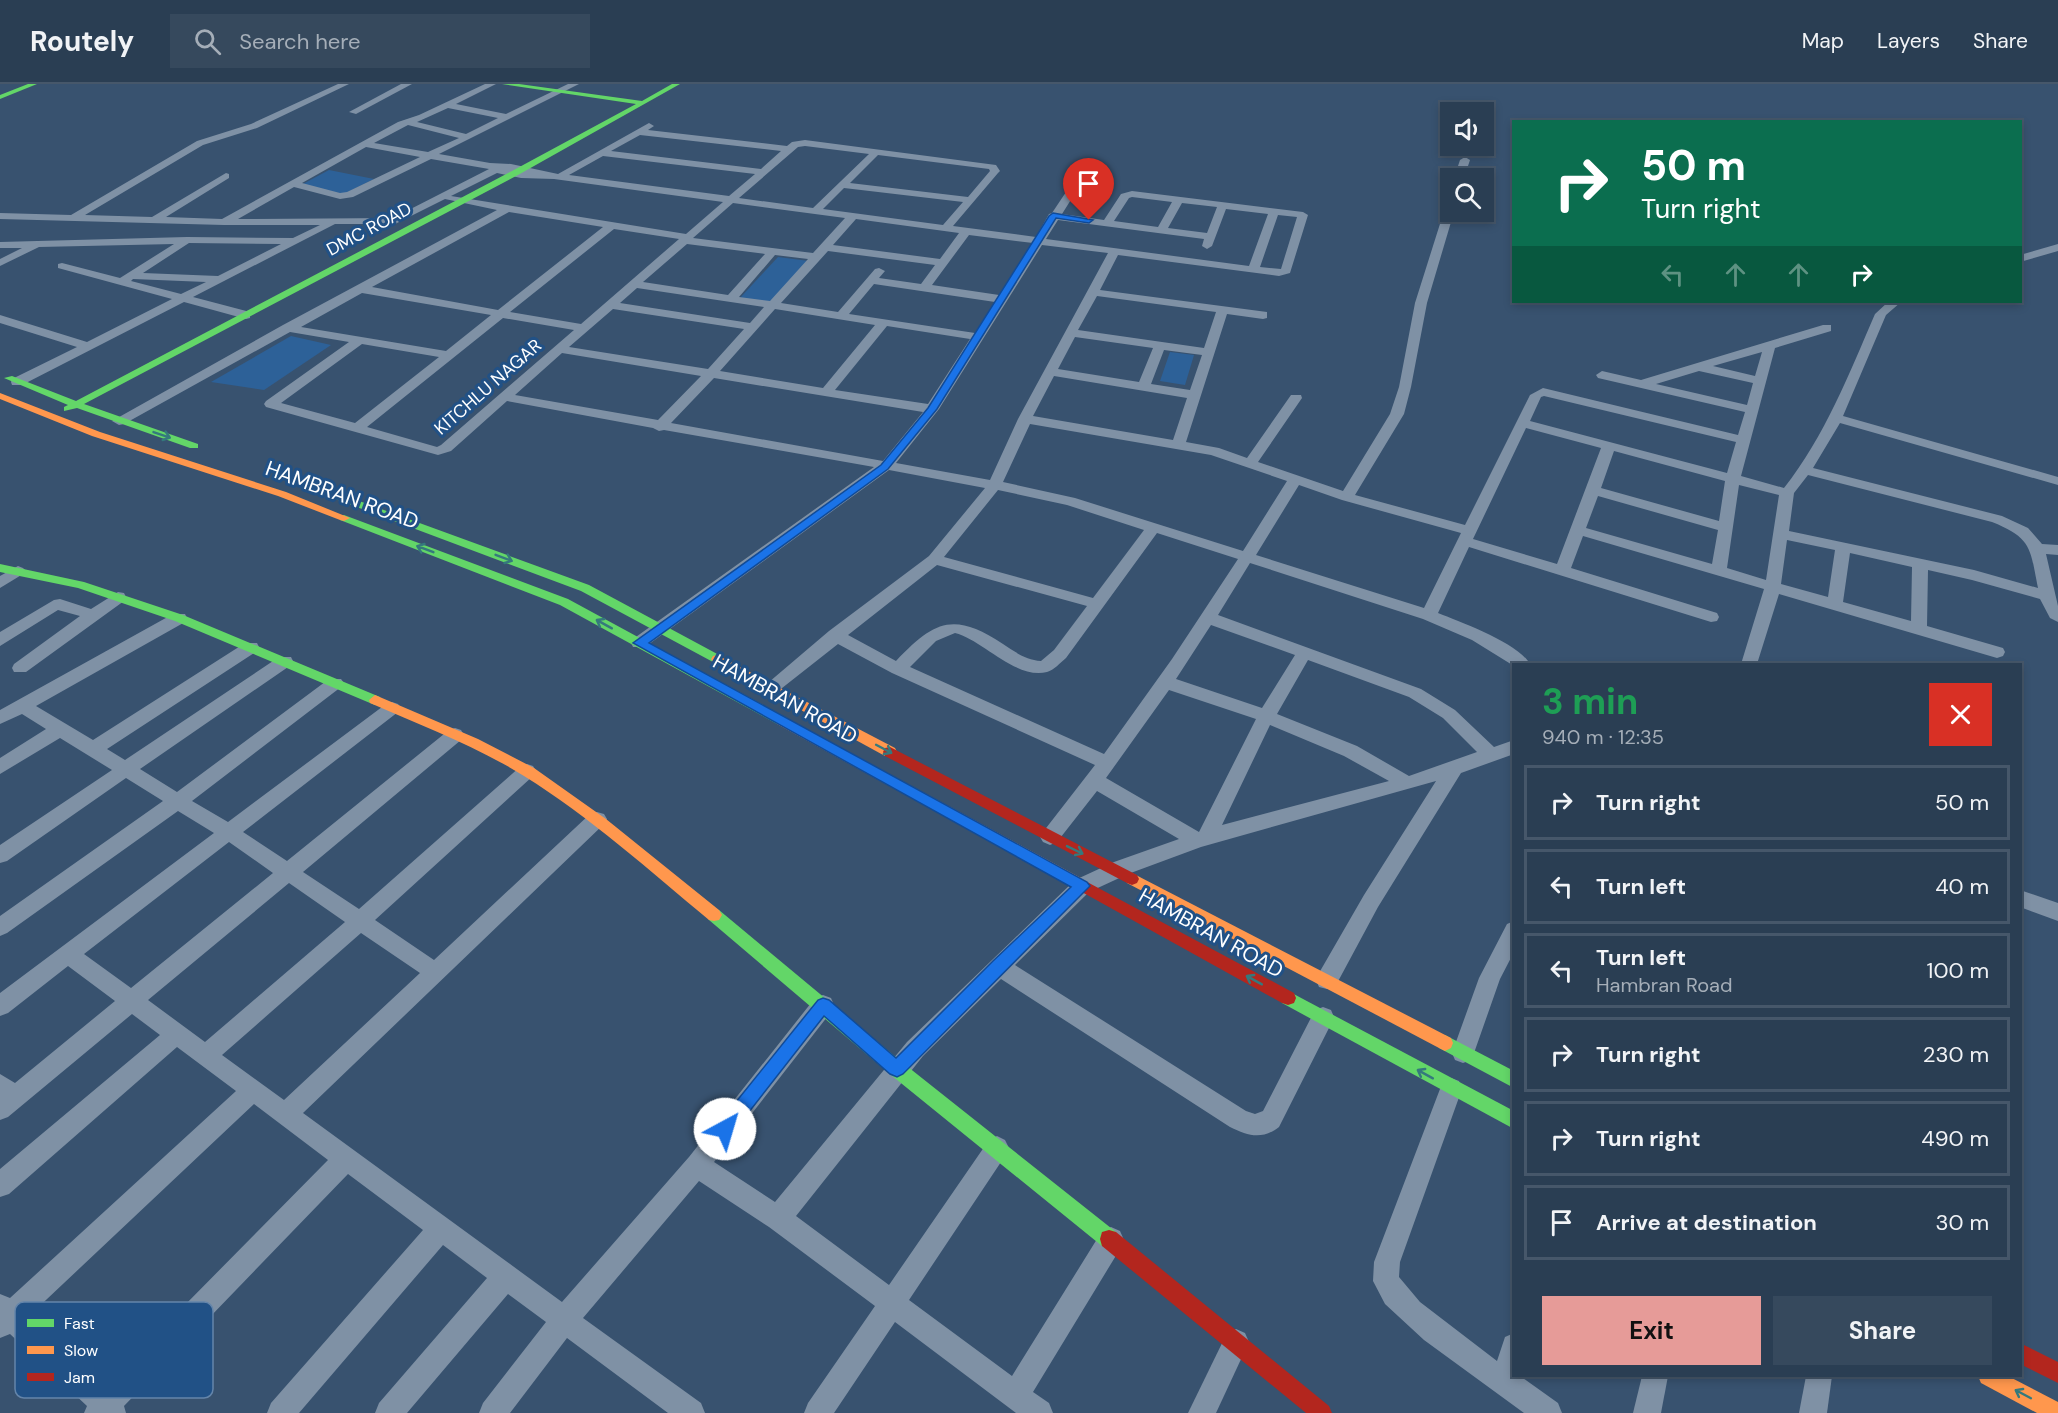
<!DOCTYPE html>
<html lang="en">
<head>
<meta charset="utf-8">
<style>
	:root { --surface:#2a3e53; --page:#36495d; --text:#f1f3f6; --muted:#a5aeb8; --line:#46576a; --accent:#e69b98 }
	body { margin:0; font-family:"DM Sans",sans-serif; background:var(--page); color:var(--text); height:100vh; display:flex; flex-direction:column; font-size:22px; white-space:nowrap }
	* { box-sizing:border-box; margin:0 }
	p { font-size:20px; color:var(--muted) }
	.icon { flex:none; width:33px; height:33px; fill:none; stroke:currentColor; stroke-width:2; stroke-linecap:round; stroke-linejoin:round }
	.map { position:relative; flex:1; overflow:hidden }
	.drawer { position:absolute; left:1512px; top:579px; width:510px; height:714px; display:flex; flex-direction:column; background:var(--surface); border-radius:0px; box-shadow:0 3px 9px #0003,0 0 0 2px var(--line) }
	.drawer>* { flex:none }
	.hud { position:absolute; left:1512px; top:36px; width:510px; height:183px; border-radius:0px; box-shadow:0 3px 9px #0003,0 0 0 2px var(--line); background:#0b6e4f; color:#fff; overflow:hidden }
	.buttons { position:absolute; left:1440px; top:18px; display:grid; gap:12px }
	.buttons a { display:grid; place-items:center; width:54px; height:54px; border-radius:0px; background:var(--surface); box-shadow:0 3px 9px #0003,0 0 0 2px var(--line); font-size:30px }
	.pin { position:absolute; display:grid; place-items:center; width:51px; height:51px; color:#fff; margin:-62px -26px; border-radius:50% 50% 50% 0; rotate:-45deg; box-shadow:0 0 6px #0007 }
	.pin .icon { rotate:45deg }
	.me { position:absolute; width:66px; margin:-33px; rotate:39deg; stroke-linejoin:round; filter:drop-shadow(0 0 4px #0008) }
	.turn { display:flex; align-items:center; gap:21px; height:126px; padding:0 30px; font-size:27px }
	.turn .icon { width:78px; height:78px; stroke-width:2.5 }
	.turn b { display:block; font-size:42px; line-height:51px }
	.lanes { display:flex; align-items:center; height:57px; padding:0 30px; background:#0003; justify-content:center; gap:30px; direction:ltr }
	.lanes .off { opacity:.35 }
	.round { display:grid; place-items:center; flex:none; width:63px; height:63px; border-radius:0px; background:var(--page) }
	.head { display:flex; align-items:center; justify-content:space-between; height:102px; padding:0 30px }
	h1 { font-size:36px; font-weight:700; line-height:45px; color:#1e9e55 }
	.cta { display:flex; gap:12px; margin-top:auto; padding:12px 30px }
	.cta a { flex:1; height:69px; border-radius:0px; background:var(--accent); color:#111; font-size:24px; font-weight:700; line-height:69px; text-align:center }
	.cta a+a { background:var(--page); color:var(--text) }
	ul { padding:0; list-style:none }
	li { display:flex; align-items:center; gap:18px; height:75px; margin:0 12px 9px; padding:0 18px; border:3px solid var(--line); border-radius:0px }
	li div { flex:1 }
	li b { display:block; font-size:22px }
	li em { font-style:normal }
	header { display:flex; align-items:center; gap:36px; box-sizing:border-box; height:84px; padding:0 30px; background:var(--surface); border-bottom:2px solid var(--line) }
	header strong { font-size:28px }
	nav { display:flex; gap:33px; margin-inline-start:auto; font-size:21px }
	.search { width:420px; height:54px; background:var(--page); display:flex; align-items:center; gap:15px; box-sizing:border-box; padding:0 21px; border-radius:0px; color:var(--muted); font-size:22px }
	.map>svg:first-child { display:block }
	.green { fill:#2d6198 }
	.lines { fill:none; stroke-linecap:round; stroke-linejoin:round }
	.street { fill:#7f91a5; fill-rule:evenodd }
	.fast { fill:#63d668; fill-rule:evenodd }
	.slow { fill:#ff974d; fill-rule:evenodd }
	.jam { fill:#b3261e; fill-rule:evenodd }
	.oneway { stroke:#35797d }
	.route { fill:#1a73e8; stroke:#114b97; stroke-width:1.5 }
	.labels { text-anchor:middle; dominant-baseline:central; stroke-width:6; stroke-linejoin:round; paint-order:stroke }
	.far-street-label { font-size:18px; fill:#fff; stroke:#215186 }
	.street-label { font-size:21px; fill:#fff; stroke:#215186 }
	.key { fill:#215186; stroke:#6485aa; stroke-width:1.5 }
	.key-label { font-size:16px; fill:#fff }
</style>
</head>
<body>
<header>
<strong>Routely</strong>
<div class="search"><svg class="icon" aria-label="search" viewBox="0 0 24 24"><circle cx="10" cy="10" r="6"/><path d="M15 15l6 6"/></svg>Search here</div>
<nav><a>Map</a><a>Layers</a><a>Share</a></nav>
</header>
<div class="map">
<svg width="2058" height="1329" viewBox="0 0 2058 1329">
	<rect width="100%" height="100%" fill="#38526f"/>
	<!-- green -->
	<g class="green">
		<polygon points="329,86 374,95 344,110 301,101"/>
		<polygon points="778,173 809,177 772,218 740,214"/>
		<polygon points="291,252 331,261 264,306 211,298"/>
		<polygon points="1170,268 1194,271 1185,301 1160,297"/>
	</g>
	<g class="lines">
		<!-- street -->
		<g class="street">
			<path d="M338,0H349L257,44L203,61L85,131L152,133L226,89L229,90V94L166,133L222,135L398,38L419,31L485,0H496L456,20L506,30L568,0H579L439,70L490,79L511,80L558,90L649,39L654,42L648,46L787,62L792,58L805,56L996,81L1000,87L998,89L953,142L1036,153L1049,130L1052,129L1076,93L1079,92L1084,95L1062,130L1104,136L1121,110L1132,107L1303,128L1308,131L1290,189L1279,192L1118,171L1100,206L1267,228V234L1263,235L1227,230L1186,358L1219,364L1247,374L1291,311H1301L1302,314L1258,378L1343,407L1390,330L1399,303L1415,219L1445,124L1450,121V128H1454L1427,219L1411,303L1404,330L1355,411L1465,441L1530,311L1543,304L1738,351L1745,328L1598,294L1596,291L1602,287L1641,296L1823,241H1831V247L1775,264L1741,392L1784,404C1825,352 1849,290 1875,230L1888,218H1901L1886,231L1843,332L2058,393V401L1840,339L1813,384L2002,432L2028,444L2042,460L2058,461V471L2046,470L2058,522V538L2050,534L2040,515L1972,496L1928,486L1927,542L2003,564L2005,568L2003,572L1997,574L1779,510L1757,580H1741L1764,505L1583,452L1571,484L1717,529L1719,533L1717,537L1711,538L1469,463L1438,529C1461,538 1518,559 1530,580L1514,582L1472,556L1423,535L1250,479L1218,531L1421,605L1455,626L1494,663L1514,656V670L1461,689L1378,823L1335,903L1327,905L1319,903L1316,896L1319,889L1364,811L1436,697L1201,763L1128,790L1089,808L1015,881L1246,1027L1255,1030L1263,1027L1315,926L1323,923L1331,926L1334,933L1331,940L1279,1043C1262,1056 1248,1052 1230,1043L1001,895L923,972L796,1132L889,1201L989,1056L997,1052L1005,1056L1009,1064L1005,1072L909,1216L1012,1292L1102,1147L1111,1143L1120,1147L1124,1156L1120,1165L1033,1308L1049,1319L1053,1329H1016L895,1238L834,1329H804L808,1319L875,1222L769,1143L699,1097L583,1234L701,1319L705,1329H668L567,1254L510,1329H479L483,1319L546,1238L508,1210L407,1329H375L379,1319L487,1194L443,1161L299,1329H267L271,1319L423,1146L348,1090L124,1322L126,1329H84L87,1322L10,1250L0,1254V1210L10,1214L236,1007L177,963L9,1110L0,1113V1085L160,951L132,930L8,1033L0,1036V990L15,999L115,917L68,882L8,929L0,932V909L214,749L178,727L7,849L0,852V832L163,717L126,694L7,777L0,779V761L112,686L60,654L0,690V674L46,645L22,630L0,640V626L173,530H185L187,534L185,538L36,622L93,656L245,559H257L259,563L257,567L107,665L125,676L279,573H291L293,577L291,581L140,685L177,708L329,595H341L344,599L341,603L192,717L228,738L386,620L392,618L398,620L401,624L398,628L243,748L287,777L449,646L455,644L461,646L464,651L461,656L303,788L359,825L521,682L527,680L533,682L536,687L533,692L375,836L434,876L590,730L597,728L604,730L607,735L604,740L303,1029L562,1218L689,1073L815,914L823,911L831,914L834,921L831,928L714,1078L775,1118L907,958L1075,796L1114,778L1179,755L1097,707L1057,758L1050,761L1043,758L1040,753L1043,748L1095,681L892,589L838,560L777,608H765L762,604L829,547L929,472L985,404L889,386L645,563H633L631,559L633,555L874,383L664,346L659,347L653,344L507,317L451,367L438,371L266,323L264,320L266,317L349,258L290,248L124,340L119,341L112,337L283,241L497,126L445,115L395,140H335L193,213L250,228V234L246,235L184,218L22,301H12L11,298L12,295L77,263L0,239V231L87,258L172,215L58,184V180L62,179L120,194L174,160L39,163L0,182V175L22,164H0V158L187,153L293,154L320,141H224L0,135V129L71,131L197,57L251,40ZM448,24L498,34L466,50L417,38ZM408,41L459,54L428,68L374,59ZM640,51L781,67L761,85L611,67ZM805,62L869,70L813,124L739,114L798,63ZM366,63L420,73L347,108L340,109L302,99ZM878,71L989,85L990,87L968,113L850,99ZM603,72L755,90L729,112L569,91ZM431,75L489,85L393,134L238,135L294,103L340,115L353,113ZM497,89L521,94L554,95L723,118L686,150L451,112ZM844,104L963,118L943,141L823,125ZM1132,113L1172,118L1158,143L1114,137L1129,114ZM733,119L845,134L813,169L693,154ZM1182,119L1217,123L1207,149L1168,144ZM1226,125L1268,130L1249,182L1046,155L1058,136L1204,155L1202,162L1207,165L1212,162ZM509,128L603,143L498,226L372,203ZM1278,131L1297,133L1281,185L1260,183ZM856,135L959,149L940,175L833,161ZM614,145L679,155L581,240L510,228ZM969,151L1033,159L999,211L932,201ZM189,159L281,160L218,192L143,189ZM687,160L765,170L728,211L643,198ZM1042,161L1108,169L1018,335L990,396L896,379L939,325ZM828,167L935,181L921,200L879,194L885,187L879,184L875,185L838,228L781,219ZM775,171L808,175L770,217L739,213ZM133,195L206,198L181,210L131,197ZM874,200L995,218L975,249L849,230ZM637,204L764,223L750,239L620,219ZM362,209L491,231L446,267L301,243ZM1097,212L1216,228L1204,264L1078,246ZM613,225L744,245L708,285L569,263ZM775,225L875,241L823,304L720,287ZM503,234L574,246L441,361L437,363L367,343ZM887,242L970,255L928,320L835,306ZM1075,253L1153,264L1139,298L1058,285ZM362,260L439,273L355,339L281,319ZM1164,266L1202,271L1190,306L1151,300ZM1762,268L1755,292L1713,282ZM562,269L701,292L658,336L515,311ZM1699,287L1753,299L1747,321L1656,300ZM1054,292L1187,314L1173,356L1033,332ZM714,294L923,328L883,377L671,339ZM1544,312L1736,358L1727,389L1530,337L1541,313ZM1030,340L1211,371L1287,397L1243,467L1075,414L1003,398ZM1526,344L1601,364L1557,480L1473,455ZM1614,367L1725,397L1719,437L1601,404ZM1808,391L1992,438C2032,454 2030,464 2038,504L1974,486L1789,447L1794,409ZM1299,401L1342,416L1461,449L1424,524L1256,471ZM1739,401L1779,411L1766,496L1727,484ZM998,406L1067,421L1144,446L1093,514L944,473ZM1598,412L1718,446L1712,480L1586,444ZM1157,449L1238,475L1172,575L1104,670L910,583L936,557L955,549C983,556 1016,596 1047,588C1054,586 1060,579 1066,574ZM1787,456L1835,466L1828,513L1781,500ZM1850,469L1912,483L1911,537L1843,518ZM937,481L1087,522L1054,566L1041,577C1026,576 1015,568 1003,560C954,528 935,536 896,577L848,551ZM1211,541L1295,571L1262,624L1176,595ZM1308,576L1409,613L1443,634L1477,668L1409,692L1357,662L1277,630ZM1169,606L1256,635L1199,748L1106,694ZM1270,641L1344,672L1389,697L1222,741ZM229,758L273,789L131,904L84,870ZM289,799L345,838L205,958L148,916ZM361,849L420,889L284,1016L222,971ZM254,1020L328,1076L105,1302L29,1232Z"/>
			<polygon points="401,0 412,0 356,30 349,28"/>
			<polygon points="1465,73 1470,76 1464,94 1454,94 1460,76"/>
			<polygon points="2058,160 2058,167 2020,178 2020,171"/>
			<polygon points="18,482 23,484 26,487 23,490 0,504 0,492"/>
			<polygon points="118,508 124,509 126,513 124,517 26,588 14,588 12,584 14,580 80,532 58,526 0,562 0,548 54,516 60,515 91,525"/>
			<polygon points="2020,806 2058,819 2058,837 2020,823"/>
			<polygon points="1514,837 1514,868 1500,895 1474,969 1471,976 1463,979 1455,976 1452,969 1479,894 1507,840"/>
			<polygon points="1451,994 1459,997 1462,1005 1400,1178 1399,1193 1420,1218 1497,1277 1505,1253 1514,1249 1514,1292 1520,1292 1558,1319 1562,1329 1524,1329 1424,1256 1385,1220 1373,1197 1374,1178 1440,1005 1443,997"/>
			<polygon points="1236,1245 1245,1249 1249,1258 1216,1329 1188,1329 1227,1249"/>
			<polygon points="1642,1292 1668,1292 1661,1329 1633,1329"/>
			<polygon points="1806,1292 1832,1292 1827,1329 1799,1329"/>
		</g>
		<!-- fast -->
		<g class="fast">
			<polygon points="28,0 37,0 0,15 0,11"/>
			<polygon points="502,0 519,0 642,17 672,0 680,0 518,91 84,320 198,360 198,364 190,364 77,324 64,327 64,323 68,321 4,294 12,292 76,317 512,87 636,20"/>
			<polygon points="310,399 589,501 721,572 723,575 721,578 713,578 581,507 306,404 305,402"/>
			<polygon points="344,431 568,515 787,634 789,637 787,640 777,640 560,521 340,436 340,432"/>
			<polygon points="0,480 84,498 183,531 380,613 381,616 375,621 370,619 175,537 78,504 0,488"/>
			<polygon points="714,825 719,826 903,979 1116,1148 1118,1155 1116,1162 1109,1164 1102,1162 891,991 709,836 706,831 709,826"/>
			<polygon points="1288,907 1514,1027 1514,1045 1282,919 1280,914 1282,909"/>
			<polygon points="1445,951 1514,987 1514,1004 1439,964 1437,959 1439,954"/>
		</g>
		<!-- slow -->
		<g class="slow">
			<polygon points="0,309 100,348 286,408 350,434 344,437 340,436 278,412 92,352 0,315"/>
			<polygon points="717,571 895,664 897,668 895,672 885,672 713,578 711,575 713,572"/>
			<path d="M375,611L478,655L534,684L606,735L719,826L722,831L719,836L714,837L709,836C649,786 590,733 524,692C476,662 422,642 370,619L369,616Z"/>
			<polygon points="782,632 1081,794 1083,798 1081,802 1076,804 1071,802 777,640 775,637 777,634"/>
			<polygon points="1132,789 1451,954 1453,959 1451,964 1445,967 1439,964 1127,799 1125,795 1127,791"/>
			<polygon points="1978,1292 2008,1292 2058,1318 2058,1329 2037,1329 1981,1299"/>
		</g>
		<!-- jam -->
		<g class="jam">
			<polygon points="890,663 1137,791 1139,795 1137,799 1132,801 1127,799 885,672 883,668 885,664"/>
			<polygon points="1076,792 1294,909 1296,914 1294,919 1288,921 1282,919 1071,802 1069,798 1071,794"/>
			<polygon points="1109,1146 1116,1148 1329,1322 1332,1329 1306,1329 1102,1162 1100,1155 1102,1148"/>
			<polygon points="2020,1259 2058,1278 2058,1299 2020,1280"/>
		</g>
	</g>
	<!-- one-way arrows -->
	<defs><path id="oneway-shaft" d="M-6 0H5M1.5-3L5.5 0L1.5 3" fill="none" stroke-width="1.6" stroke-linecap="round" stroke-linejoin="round" transform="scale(1.5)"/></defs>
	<g class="oneway">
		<use href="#oneway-shaft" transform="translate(162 351) rotate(19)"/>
		<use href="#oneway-shaft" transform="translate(425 465) rotate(-159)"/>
		<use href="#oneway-shaft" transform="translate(504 474) rotate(21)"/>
		<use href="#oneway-shaft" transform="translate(604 540) rotate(-151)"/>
		<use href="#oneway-shaft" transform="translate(884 665) rotate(28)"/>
		<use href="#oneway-shaft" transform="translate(1075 766) rotate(26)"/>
		<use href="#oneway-shaft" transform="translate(1254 896) rotate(-151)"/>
		<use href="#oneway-shaft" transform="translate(1425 990) rotate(-151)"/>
		<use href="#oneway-shaft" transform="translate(2023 1310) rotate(-152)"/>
	</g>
	<!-- route -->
	<polygon class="route" points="1053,129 1093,136 1089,139 1056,134 937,325 888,385 649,559 1087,798 1090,802 903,990 897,993 890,990 824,932 731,1051 725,1054 719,1051 716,1045 719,1039 818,916 823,914 829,916 896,974 993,877 1071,803 633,559 881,381 928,324 1049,132"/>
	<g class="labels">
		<!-- far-street labels -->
		<g class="far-street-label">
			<text transform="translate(369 145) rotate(-28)">DMC ROAD</text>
			<text transform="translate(488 303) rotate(-41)">KITCHLU NAGAR</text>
		</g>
		<!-- street labels -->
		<g class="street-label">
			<text transform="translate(342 411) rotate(20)">HAMBRAN ROAD</text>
			<text transform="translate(785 615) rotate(29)">HAMBRAN ROAD</text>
			<text transform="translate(1211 849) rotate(29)">HAMBRAN ROAD</text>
		</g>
	</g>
	<!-- legend -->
	<rect x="15" y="1218" width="198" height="96" rx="9" class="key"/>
	<rect x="27" y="1235" width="27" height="8" fill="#63d668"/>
	<rect x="27" y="1262" width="27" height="8" fill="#ff974d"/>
	<rect x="27" y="1289" width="27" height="8" fill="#b3261e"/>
	<g class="key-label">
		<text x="64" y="1245">Fast</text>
		<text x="64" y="1272">Slow</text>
		<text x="64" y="1299">Jam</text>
	</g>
</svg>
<div class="buttons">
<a><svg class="icon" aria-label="sound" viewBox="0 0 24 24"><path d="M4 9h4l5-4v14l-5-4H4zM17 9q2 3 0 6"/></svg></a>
<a><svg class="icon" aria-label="search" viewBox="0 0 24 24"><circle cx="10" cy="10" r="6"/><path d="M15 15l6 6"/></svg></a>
</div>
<div class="pin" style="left:1089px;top:136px;background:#d93025"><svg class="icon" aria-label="arrive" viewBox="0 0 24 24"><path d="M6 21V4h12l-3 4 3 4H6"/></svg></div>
<svg class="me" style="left:725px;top:1045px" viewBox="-20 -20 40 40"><circle r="19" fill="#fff"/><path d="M0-13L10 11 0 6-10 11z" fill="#1a73e8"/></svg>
<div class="hud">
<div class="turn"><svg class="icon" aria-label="right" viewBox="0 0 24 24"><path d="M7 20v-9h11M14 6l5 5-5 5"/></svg><div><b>50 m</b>Turn right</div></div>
<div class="lanes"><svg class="icon off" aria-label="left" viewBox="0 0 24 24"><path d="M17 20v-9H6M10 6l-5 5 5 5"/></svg><svg class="icon off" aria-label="ahead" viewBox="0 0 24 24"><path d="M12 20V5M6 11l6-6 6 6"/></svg><svg class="icon off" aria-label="ahead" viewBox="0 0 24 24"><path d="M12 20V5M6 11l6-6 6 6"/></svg><svg class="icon" aria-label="right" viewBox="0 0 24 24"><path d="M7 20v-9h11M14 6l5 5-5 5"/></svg></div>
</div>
<section class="drawer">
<div class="head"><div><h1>3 min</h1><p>940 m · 12:35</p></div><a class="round" style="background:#d93025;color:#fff"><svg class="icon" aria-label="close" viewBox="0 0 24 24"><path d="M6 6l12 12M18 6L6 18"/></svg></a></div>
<ul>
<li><svg class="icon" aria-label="right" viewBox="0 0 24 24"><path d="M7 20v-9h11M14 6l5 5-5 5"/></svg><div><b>Turn right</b></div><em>50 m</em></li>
<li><svg class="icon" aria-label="left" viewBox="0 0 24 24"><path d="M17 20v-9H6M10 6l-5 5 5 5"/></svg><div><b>Turn left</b></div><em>40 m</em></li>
<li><svg class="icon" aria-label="left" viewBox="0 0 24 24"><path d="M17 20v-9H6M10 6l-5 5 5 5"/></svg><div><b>Turn left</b><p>Hambran Road</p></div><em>100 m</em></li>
<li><svg class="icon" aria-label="right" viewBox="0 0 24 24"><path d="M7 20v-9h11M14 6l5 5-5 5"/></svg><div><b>Turn right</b></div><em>230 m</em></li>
<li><svg class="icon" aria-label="right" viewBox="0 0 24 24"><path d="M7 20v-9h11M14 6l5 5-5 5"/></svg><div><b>Turn right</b></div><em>490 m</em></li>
<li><svg class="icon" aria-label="arrive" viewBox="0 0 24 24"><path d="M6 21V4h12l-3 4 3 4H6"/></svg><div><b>Arrive at destination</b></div><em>30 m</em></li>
</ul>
<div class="cta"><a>Exit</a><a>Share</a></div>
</section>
</div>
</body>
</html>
